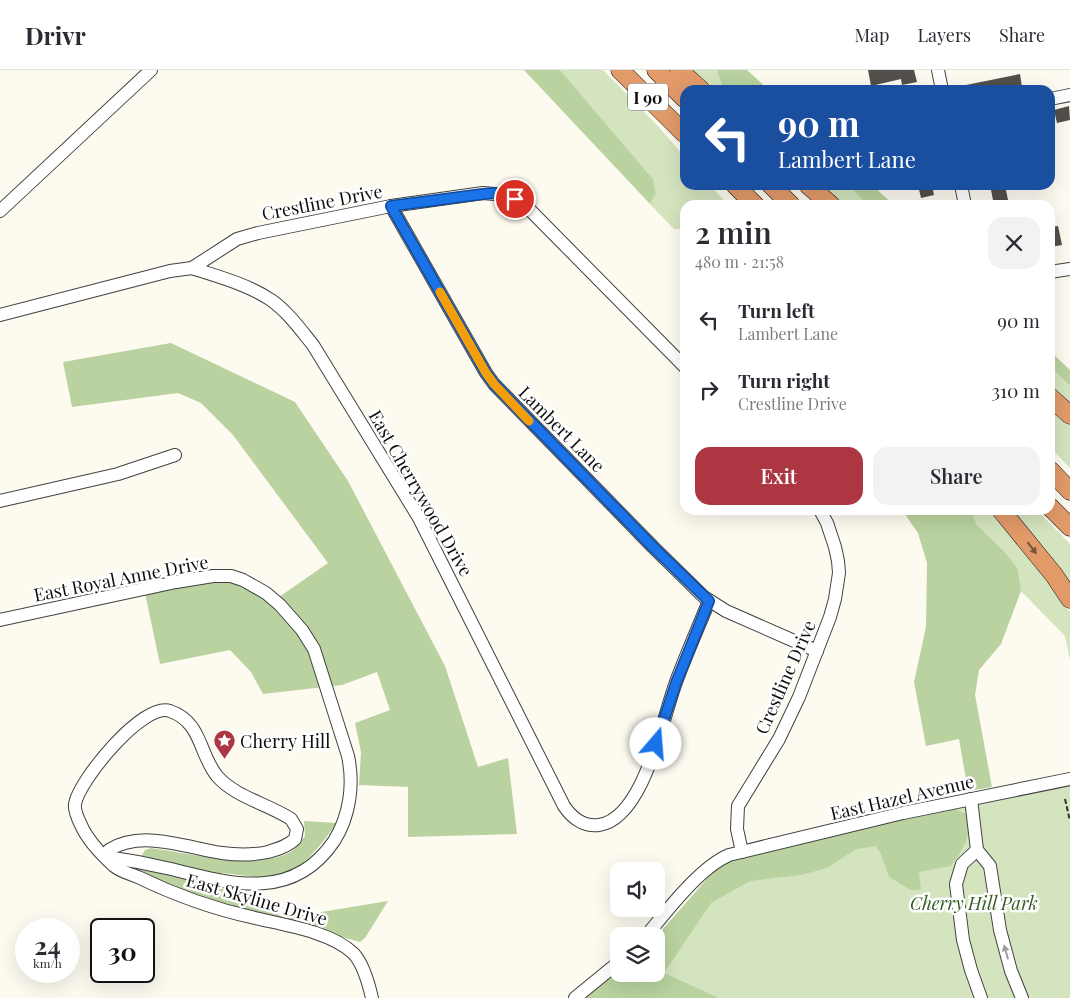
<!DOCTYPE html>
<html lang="en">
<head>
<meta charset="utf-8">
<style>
	:root { --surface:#fff; --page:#f2f2f3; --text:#2b2b33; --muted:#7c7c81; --line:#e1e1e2; --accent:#ac3743 }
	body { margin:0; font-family:"Playfair Display",serif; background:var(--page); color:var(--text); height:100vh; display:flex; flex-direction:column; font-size:19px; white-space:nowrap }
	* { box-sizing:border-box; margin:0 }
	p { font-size:16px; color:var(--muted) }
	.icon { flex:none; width:28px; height:28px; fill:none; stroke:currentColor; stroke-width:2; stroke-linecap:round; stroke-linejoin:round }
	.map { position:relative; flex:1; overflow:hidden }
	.side { position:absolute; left:680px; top:130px; width:375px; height:315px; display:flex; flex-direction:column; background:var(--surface); border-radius:15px; box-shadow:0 5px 20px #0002 }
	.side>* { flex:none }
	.hud { position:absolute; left:680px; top:15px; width:375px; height:105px; border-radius:15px; box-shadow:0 5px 20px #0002; background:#1a4fa0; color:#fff; overflow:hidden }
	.buttons { position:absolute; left:610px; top:792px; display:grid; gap:10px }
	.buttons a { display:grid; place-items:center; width:55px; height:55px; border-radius:10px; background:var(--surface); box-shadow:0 5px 20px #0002; font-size:25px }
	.speed { position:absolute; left:15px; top:848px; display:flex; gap:10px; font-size:25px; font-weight:700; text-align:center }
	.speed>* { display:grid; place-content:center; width:65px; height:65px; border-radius:50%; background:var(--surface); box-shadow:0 5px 20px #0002; line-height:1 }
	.speed small { font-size:12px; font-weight:400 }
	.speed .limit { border:2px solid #111; border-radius:8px; background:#fff; color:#111 }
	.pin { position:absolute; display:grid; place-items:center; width:42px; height:42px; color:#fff; margin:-21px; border:2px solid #fff; border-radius:50%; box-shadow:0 1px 5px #0007 }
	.me { position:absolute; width:55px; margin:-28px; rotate:18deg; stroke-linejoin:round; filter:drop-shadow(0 0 4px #0008) }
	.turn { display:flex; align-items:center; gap:18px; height:105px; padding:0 15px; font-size:22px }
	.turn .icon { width:65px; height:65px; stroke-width:2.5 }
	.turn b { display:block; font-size:35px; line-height:42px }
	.round { display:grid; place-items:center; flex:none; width:52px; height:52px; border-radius:15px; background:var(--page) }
	.summary { display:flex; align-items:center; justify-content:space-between; height:85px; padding:0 15px }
	h1 { font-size:30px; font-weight:600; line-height:38px }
	.cta { display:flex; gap:10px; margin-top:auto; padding:10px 15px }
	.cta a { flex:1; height:58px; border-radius:15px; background:var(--accent); color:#fff; font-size:20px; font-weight:600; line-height:58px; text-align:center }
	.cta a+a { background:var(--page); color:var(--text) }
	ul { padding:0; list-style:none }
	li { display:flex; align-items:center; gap:15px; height:70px; padding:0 15px }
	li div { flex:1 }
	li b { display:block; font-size:19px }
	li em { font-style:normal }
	header { display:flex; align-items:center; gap:30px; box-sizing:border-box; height:70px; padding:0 25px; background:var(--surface); border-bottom:1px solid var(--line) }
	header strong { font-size:24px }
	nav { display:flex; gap:28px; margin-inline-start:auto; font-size:18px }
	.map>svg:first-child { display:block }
	.green { fill:#d3e4be }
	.forest { fill:#b9d29f }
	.building { fill:#554f4b }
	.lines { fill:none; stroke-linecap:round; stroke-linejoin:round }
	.minor-casing { stroke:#414141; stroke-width:14 }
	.highway-casing { stroke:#1f1f1f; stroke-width:19 }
	.path { stroke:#303030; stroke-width:2; stroke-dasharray:5 2.5; stroke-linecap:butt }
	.minor { stroke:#fff; stroke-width:12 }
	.highway { stroke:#e29a69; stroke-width:18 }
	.oneway { fill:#78543c }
	.oneway2 { fill:#9f9f9f }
	.route-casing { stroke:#114b97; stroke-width:12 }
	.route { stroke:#1a73e8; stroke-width:9 }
	.slow { stroke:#f59e0b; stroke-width:9 }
	.labels { text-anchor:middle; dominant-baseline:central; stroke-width:5; stroke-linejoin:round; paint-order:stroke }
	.shield { fill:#fff; stroke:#565656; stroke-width:1 }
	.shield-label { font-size:16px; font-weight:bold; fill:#0e0e0e }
	.street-label { font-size:18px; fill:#0e0e0e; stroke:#fff }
	.poi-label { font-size:18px; fill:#0e0e0e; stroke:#fff; text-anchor:start }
	.park-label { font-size:18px; font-style:italic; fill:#345d26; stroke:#fff }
</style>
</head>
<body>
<header>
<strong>Drivr</strong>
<nav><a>Map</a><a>Layers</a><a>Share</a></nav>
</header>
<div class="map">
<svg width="1070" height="928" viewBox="0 0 1070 928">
	<rect width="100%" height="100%" fill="#fdfaf0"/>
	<!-- green -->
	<g class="green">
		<polygon points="560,0 603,0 656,54 685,87 685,115 710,115 728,135 685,135 685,159 674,159 650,134 656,124 653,109"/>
		<polygon points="689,0 717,0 723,20 711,20"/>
		<polygon points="817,115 848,115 868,135 839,135"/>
		<polygon points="1050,296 1070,316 1070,337 1050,319"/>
		<polygon points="1050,336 1070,354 1070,398 1050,377"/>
		<polygon points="970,440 991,440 1020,473 1070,542 1070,590 1065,566 1021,521 1018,499 1004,481 977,455"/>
		<polygon points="1011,440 1037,440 1070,474 1070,519"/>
		<polygon points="1070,716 1070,928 582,928 619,904 656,904 656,867 714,801 893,751"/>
	</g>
	<!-- forest -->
	<g class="forest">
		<polygon points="524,0 560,0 653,109 656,124 650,134"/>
		<polygon points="717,0 747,0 769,20 723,20"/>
		<polygon points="848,115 872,115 894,135 868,135"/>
		<polygon points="171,273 295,332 348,411 445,596 478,697 508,688 517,764 408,767 408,717 359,715 361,682 355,653 390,640 377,602 342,615 263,624 251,602 230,580 160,594 145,523 228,510 260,521 272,532 328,493 233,365 201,333 178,323 72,337 63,292"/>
		<polygon points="1050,281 1070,300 1070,316 1050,296"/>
		<polygon points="902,440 970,440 977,455 1004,481 1018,499 1021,521 1001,574 979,600 975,625 992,717 968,721 959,669 926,676 914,612 926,557 927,493 918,463"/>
		<path d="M955,739L966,744C973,766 963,779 951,796L919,802L921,820H911L889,807L881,784L876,776L856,779L827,798L801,805L750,811L711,833L664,903L719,928H582L619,900V904H656V867L714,801L729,792L893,751Z"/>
		<path d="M304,751L337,753C319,777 300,806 268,807C253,808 236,804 221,803L225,818L285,848L388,831L365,868L360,872L169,819L133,799L145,780L151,778C187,783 260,801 292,781C297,778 301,770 305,766Z"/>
	</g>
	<!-- building -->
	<g class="building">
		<polygon points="868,0 914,0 917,12 902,15 901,9 871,16"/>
		<polygon points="1020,4 1022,17 1012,20 961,20 961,16"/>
		<polygon points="1069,36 1070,50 1057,53 1054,40"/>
		<polygon points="918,115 932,115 934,125 921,128"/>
		<polygon points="990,115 1005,115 1009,135 994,135"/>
		<polygon points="1058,156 1062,175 1050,177 1050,157"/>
	</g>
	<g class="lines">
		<defs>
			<g id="minor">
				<polyline points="938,0 942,20"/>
				<polyline points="1050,29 1070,25"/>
				<polyline points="961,115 965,135"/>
				<polyline points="391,136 486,303 494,314 653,477 704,527 726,541 817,581"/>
				<polyline points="0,141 151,0"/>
				<path d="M192,198C219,207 247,214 271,230C288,242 300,259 313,275L419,448L564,736C572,748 584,757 599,755C644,748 662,650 676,612C686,585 698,558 709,531"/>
				<polyline points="1050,202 1070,199"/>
				<polyline points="0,245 170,201 192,198 237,169 258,163 391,136 483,123 506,125 525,135 685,297"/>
				<polyline points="0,431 118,404 175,385"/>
				<path d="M0,550L176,512L213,506H231L243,510L266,523L280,535L302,560L314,579L348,686C354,714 350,746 334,771C293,832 231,814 171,799C150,794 129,790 107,787"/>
				<polyline points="971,729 977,780"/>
				<polyline points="742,782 737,759 738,736 779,669 799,627 830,547 835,529 839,503 838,491 835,477 827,453 820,440"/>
				<path d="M107,787L109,780C142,759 187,778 222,783C236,785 254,785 268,782C278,779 288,776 295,769L297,759L291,749C268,734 235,727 217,706C199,684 202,652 170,641C144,631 79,710 75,734C74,741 78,749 81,755C87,769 103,786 114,796C120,801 130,804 138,807C175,825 214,839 255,848C285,855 331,862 353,883C363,893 369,915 372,928"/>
				<path d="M646,866C667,841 699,798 729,785L903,743L1070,709"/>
				<polyline points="575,928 619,892"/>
				<polyline points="981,928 971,900 963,870 956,814 962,794 977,780 990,796 1000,860 1011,901 1022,928"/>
			</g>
			<g id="highway">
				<polyline points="620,0 685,64"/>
				<polyline points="656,0 685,29"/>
				<polyline points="679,0 701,20"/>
				<polyline points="735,115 755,135"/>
				<polyline points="771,115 791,135"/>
				<polyline points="808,115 831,135"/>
				<polyline points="1050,327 1070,345"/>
				<polyline points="1050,400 1070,421"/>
				<polyline points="1050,437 1070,457"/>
				<polyline points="1001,440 1054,505 1070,529"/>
			</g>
		</defs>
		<!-- minor casing -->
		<use href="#minor" class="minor-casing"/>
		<!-- highway casing -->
		<use href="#highway" class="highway-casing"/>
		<!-- path -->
		<polyline class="path" points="1065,729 1070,751"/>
		<!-- minor -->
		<use href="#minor" class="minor"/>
		<!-- highway -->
		<use href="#highway" class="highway"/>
	</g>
	<!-- one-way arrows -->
	<defs><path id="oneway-solid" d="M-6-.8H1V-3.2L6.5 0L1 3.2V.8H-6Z" transform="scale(1.25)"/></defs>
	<use class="oneway" href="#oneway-solid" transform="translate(1032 478) rotate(52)"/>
	<use class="oneway2" href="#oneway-solid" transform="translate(1006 882) rotate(-106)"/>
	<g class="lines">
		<defs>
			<polyline id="route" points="515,129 494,123 483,124 391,136 486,303 494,314 653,477 709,531 676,613 656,674"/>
		</defs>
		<!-- route casing -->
		<use href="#route" class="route-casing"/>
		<!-- route -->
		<use href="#route" class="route"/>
		<!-- slow -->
		<polyline class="slow" points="440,222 486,303 494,314 529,351"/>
	</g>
	<!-- icons -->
	<defs>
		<symbol id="sight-pin" viewBox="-11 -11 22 30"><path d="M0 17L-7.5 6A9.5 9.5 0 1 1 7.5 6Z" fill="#ac3743" stroke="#fff"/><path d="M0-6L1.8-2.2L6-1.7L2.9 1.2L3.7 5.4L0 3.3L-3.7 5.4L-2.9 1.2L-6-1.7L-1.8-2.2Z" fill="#fff"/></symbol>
	</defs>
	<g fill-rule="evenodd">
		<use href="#sight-pin" x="212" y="658" width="25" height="34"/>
	</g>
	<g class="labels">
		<!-- shield labels -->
		<rect class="shield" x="628" y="13.5" width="40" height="27" rx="4"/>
		<g class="shield-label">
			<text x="648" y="27">I 90</text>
		</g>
		<!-- street labels -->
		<g class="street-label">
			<text transform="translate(322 132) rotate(-11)">Crestline Drive</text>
			<text transform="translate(562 359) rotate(45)">Lambert Lane</text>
			<text transform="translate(421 423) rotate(60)">East Cherrywood Drive</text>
			<text transform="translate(121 508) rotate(-11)">East Royal Anne Drive</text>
			<text transform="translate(785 607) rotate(-66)">Crestline Drive</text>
			<text transform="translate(902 727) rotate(-13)">East Hazel Avenue</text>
			<text transform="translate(257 829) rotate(16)">East Skyline Drive</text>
		</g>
		<!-- poi labels -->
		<g class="poi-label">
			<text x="240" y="671">Cherry Hill</text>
		</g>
		<!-- park labels -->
		<g class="park-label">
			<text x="974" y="833">Cherry Hill Park</text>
		</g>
	</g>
</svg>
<div class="buttons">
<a><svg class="icon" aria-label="sound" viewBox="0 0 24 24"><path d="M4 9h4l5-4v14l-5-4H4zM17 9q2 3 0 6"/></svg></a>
<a><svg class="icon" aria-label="layers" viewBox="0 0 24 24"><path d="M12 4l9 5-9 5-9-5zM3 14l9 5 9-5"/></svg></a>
</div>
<div class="speed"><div>24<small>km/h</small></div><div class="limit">30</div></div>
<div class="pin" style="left:515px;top:129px;background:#d93025"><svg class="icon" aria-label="arrive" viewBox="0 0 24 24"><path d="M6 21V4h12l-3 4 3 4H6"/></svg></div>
<svg class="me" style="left:656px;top:674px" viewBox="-20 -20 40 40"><circle r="19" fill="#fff"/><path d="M0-13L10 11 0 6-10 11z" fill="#1a73e8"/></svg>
<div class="hud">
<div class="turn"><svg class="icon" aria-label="left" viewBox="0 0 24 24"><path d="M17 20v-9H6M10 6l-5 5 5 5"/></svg><div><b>90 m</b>Lambert Lane</div></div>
</div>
<section class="side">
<div class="summary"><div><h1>2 min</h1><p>480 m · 21:58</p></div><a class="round"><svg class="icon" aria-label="close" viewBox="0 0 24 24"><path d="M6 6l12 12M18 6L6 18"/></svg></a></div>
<ul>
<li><svg class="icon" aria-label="left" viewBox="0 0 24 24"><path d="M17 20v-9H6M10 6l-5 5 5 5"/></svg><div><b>Turn left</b><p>Lambert Lane</p></div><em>90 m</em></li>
<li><svg class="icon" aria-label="right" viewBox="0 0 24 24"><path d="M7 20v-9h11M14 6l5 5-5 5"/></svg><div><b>Turn right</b><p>Crestline Drive</p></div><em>310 m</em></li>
</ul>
<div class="cta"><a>Exit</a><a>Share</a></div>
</section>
</div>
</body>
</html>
